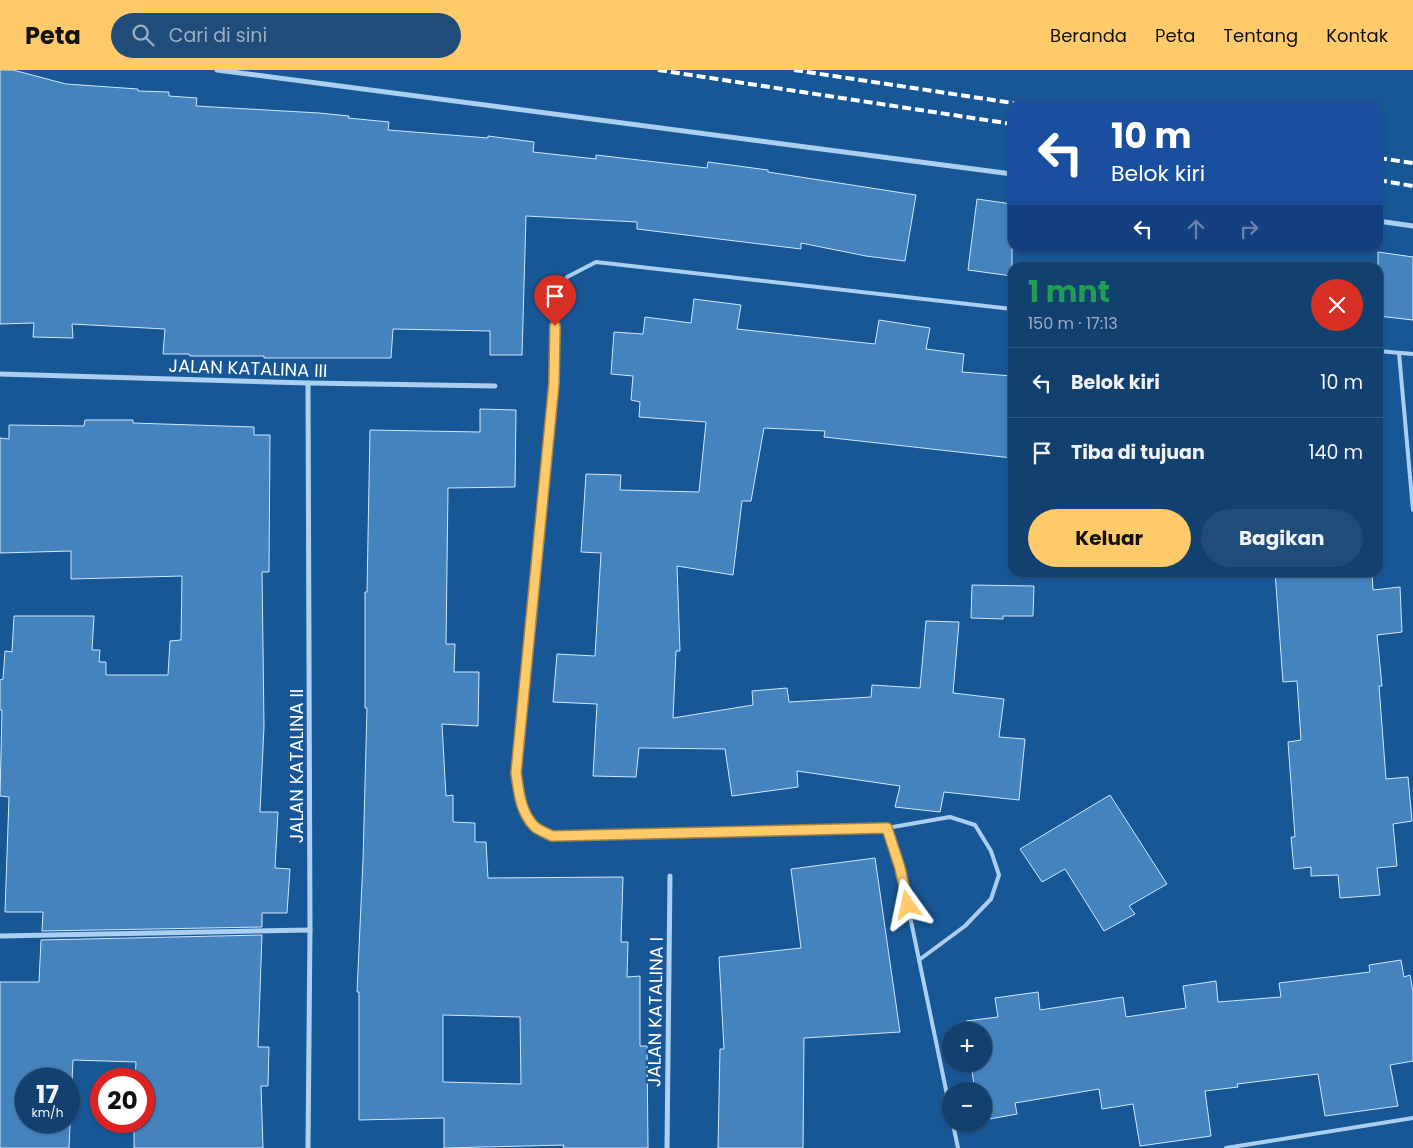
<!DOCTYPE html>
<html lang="id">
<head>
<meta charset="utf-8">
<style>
	:root { --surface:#124170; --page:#1f4c78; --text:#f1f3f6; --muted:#9cafc3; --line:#315a83; --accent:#ffca6a }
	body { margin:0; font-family:Poppins,sans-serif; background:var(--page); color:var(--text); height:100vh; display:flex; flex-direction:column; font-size:19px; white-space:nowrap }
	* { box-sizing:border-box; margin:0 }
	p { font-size:16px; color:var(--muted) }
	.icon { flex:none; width:28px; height:28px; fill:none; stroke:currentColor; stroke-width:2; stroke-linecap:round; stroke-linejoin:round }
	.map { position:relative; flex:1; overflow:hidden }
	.panel { position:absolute; left:1008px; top:192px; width:375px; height:315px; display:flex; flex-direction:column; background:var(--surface); border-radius:15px; box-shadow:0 1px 4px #0004,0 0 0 1px var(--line) }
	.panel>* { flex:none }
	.top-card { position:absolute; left:1008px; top:30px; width:375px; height:152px; border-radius:15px; box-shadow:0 1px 4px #0004,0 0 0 1px var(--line); background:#1a4fa0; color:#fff; overflow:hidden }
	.tools { position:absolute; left:942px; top:952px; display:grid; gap:10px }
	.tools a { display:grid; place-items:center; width:50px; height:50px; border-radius:50%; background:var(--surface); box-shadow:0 1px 4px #0004,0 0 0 1px var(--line); font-size:25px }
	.speed { position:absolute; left:15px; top:998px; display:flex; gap:10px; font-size:25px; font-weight:700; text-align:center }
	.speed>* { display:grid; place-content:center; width:65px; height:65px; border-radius:50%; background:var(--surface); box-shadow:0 1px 4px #0004,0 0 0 1px var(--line); line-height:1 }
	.speed small { font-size:12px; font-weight:400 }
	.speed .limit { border:8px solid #d22; background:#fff; color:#111 }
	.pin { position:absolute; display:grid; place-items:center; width:42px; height:42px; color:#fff; margin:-51px -21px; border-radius:50% 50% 50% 0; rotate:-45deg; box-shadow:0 0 5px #0007 }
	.pin .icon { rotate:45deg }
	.me { position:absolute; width:55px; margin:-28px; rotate:348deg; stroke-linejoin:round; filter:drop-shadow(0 0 4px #0008) }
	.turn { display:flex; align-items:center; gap:18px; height:105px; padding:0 20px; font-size:22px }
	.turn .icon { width:65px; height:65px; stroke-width:2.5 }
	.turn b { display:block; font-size:35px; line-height:42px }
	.lanes { display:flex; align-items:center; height:48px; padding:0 20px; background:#0003; justify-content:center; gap:25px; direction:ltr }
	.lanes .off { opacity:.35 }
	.round { display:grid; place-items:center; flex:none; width:52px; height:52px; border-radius:26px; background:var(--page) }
	.summary { display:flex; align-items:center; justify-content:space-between; height:85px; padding:0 20px }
	h1 { font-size:30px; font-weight:700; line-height:38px; color:#1e9e55 }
	.action { display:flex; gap:10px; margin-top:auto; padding:10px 20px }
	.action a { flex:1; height:58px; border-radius:30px; background:var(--accent); color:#111; font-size:20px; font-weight:700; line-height:58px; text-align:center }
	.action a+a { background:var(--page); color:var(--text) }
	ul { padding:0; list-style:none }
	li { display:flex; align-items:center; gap:15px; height:70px; padding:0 20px; border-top:1px solid var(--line) }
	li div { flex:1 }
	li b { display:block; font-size:19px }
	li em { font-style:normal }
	header { display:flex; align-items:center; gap:30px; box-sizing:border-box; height:70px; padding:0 25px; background:var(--accent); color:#111 }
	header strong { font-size:24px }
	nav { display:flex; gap:28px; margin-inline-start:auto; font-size:18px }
	.search { width:350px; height:45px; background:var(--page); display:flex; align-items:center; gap:12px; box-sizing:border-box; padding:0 18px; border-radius:28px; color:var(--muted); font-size:19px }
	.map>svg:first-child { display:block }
	.building { fill:#4583be; stroke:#d2e7fc; fill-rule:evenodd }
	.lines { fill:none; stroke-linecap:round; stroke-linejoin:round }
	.service { stroke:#abcff1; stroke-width:4 }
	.minor { stroke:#abcff1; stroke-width:5 }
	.rail { stroke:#fff; stroke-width:4; stroke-dasharray:9 4; stroke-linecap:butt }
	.route-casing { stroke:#a68345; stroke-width:12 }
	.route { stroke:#ffca6a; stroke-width:9 }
	.labels { text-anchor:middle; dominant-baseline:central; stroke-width:5; stroke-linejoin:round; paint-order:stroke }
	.street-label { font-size:18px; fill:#fff; stroke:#185796 }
</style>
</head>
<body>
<header>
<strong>Peta</strong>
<div class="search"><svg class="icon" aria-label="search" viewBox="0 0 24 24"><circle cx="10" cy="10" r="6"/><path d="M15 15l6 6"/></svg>Cari di sini</div>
<nav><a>Beranda</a><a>Peta</a><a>Tentang</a><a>Kontak</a></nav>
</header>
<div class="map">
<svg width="1413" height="1078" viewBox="0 0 1413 1078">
	<rect width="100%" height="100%" fill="#185796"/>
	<!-- building -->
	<g class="building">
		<polygon points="0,0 13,0 66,14 138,19 138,21 169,22 169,26 197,28 196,36 319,43 349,46 348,48 389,52 388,60 488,68 488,66 534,72 533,82 596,89 596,85 707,98 708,92 768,100 768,102 916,125 905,191 866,186 801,173 801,179 637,159 637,152 526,146 522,285 490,285 490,261 393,259 391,288 264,288 264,286 190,286 189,284 163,284 165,259 72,254 73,268 33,267 34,253 0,254"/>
		<polygon points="977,129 1012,134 1012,206 968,200"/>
		<polygon points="1378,182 1413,187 1413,250 1378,246"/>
		<polygon points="694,229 741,235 737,259 875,274 879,250 930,258 926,279 964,284 962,302 1012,306 1012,388 824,367 825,361 764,358 751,431 742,431 733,505 677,496 680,581 676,581 673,648 753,635 752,621 787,618 789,632 871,627 872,615 920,618 926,551 959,552 953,623 1004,629 999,667 1025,669 1019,730 944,722 940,742 895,737 900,716 797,701 798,717 732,726 725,679 639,678 636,707 593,706 597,634 553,632 557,584 595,586 601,483 581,482 586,404 621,405 620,420 699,422 706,352 639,347 640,332 631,330 633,306 611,304 614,262 643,264 645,247 691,253"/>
		<path d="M480,339L516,340L515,417L448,418L446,574H455L454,602H479L478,656L442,654L446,726L453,725V752L475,753V772H486L488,808L623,807L621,872H628L627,907L640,906V976H647L648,1078H563L564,1075L444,1078V1048L359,1050V922H357L363,790L367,638H365V522H367L370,360L480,362ZM443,945L520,947L521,1014L443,1012Z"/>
		<polygon points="85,350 133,350 133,353 254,357 254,365 270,365 269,502 262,502 264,656 260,742 278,742 275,798 290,799 287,843 262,843 262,857 42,861 43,842 5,842 9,727 0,726 2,640 0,640 0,610 3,609 5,581 12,582 14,546 94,546 92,580 100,580 99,592 106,592 106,605 168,605 170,571 181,570 182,506 71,509 71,481 0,483 0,368 9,369 9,355 84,356"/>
		<polygon points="1275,502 1372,502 1373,520 1400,517 1402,562 1377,565 1382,616 1379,616 1386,709 1408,707 1412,751 1393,754 1397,796 1377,798 1380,825 1340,828 1338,805 1311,806 1311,797 1294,799 1291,767 1295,767 1288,672 1301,670 1297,611 1283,612"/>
		<polygon points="972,515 1034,516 1033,546 1003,546 1003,549 971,548"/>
		<polygon points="1110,725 1167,814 1129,836 1135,844 1104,861 1065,799 1042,812 1020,779"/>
		<polygon points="875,788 900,962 804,968 803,1078 718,1078 720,979 724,979 719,887 801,878 791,799"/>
		<path d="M262,865L258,977H269L268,1016H261L263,1078H134V1051H144V1009H135L136,992L73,990L69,1078H0V912H39L41,870ZM26,1009H69V1051H26Z"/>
		<polygon points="1401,890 1404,907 1410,905 1413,922 1413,991 1390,995 1398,1036 1325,1046 1318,1004 1237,1014 1238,1017 1205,1021 1211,1066 1140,1076 1133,1034 1102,1039 1099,1019 1015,1033 1017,1044 984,1050 984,1021 975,1021 971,994 984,994 984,961 967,961 966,951 998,947 995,928 1038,922 1040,940 1123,927 1126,947 1186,938 1183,916 1216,911 1218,932 1281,927 1279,913 1370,902 1369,895"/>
	</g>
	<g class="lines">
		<!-- service -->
		<g class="service">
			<polyline points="1378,281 1413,284"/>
			<polyline points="1399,283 1413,440"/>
			<polyline points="887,758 950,747 975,755 991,781 999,805 991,829 965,856 919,890"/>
			<polyline points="951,1044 900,798 887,758 552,766 534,757 522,736 517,703 554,313 556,238 567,207 596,192 1012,239"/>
			<polyline points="953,1054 958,1078"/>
			<polyline points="1226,1078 1413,1048"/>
		</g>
		<!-- minor -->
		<g class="minor">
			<polyline points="217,0 1012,104"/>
			<polyline points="1378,151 1413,156"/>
			<polyline points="0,304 308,313 495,316"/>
			<polyline points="0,866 310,860"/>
			<polyline points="308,1078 310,860 308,313"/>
			<polyline points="667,1078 670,806"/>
		</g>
		<!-- rail -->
		<g class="rail">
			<polyline points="658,0 1012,54"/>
			<polyline points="794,0 1026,35"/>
			<polyline points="1378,88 1413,93"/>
			<polyline points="1378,110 1413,116"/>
		</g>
	</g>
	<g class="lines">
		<defs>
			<path id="route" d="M555,256L554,313L516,703C519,722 520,741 534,756C538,760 546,763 552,766L887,758L900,798L908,835"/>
		</defs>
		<!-- route casing -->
		<use href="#route" class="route-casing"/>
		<!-- route -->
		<use href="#route" class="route"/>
	</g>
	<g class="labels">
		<!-- street labels -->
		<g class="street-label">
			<text transform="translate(248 298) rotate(2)">JALAN KATALINA III</text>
			<text transform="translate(296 696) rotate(-90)">JALAN KATALINA II</text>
			<text transform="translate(655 942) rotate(-89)">JALAN KATALINA I</text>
		</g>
	</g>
</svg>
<div class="tools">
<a>+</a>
<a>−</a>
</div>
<div class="speed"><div>17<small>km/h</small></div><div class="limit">20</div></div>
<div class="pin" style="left:555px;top:256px;background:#d93025"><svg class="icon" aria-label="arrive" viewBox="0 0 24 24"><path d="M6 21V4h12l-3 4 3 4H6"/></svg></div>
<svg class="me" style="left:908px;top:835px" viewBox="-20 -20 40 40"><path d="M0-17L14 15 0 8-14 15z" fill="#ffca6a" stroke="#fff" stroke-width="4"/></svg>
<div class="top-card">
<div class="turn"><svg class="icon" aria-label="left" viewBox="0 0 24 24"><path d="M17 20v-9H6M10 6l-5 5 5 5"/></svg><div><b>10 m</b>Belok kiri</div></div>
<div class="lanes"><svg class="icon" aria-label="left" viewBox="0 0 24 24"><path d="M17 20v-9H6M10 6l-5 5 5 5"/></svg><svg class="icon off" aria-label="ahead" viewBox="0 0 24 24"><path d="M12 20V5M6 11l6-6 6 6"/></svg><svg class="icon off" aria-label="right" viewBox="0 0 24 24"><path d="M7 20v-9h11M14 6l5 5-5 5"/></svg></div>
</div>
<section class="panel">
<div class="summary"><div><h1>1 mnt</h1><p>150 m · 17:13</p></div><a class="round" style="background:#d93025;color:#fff"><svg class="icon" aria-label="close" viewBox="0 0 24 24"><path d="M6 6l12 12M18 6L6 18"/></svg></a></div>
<ul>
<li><svg class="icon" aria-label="left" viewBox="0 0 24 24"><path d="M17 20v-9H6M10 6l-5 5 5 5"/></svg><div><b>Belok kiri</b></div><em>10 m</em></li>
<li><svg class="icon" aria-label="arrive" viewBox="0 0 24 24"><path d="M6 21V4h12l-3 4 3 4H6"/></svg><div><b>Tiba di tujuan</b></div><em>140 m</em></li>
</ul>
<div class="action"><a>Keluar</a><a>Bagikan</a></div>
</section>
</div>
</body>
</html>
